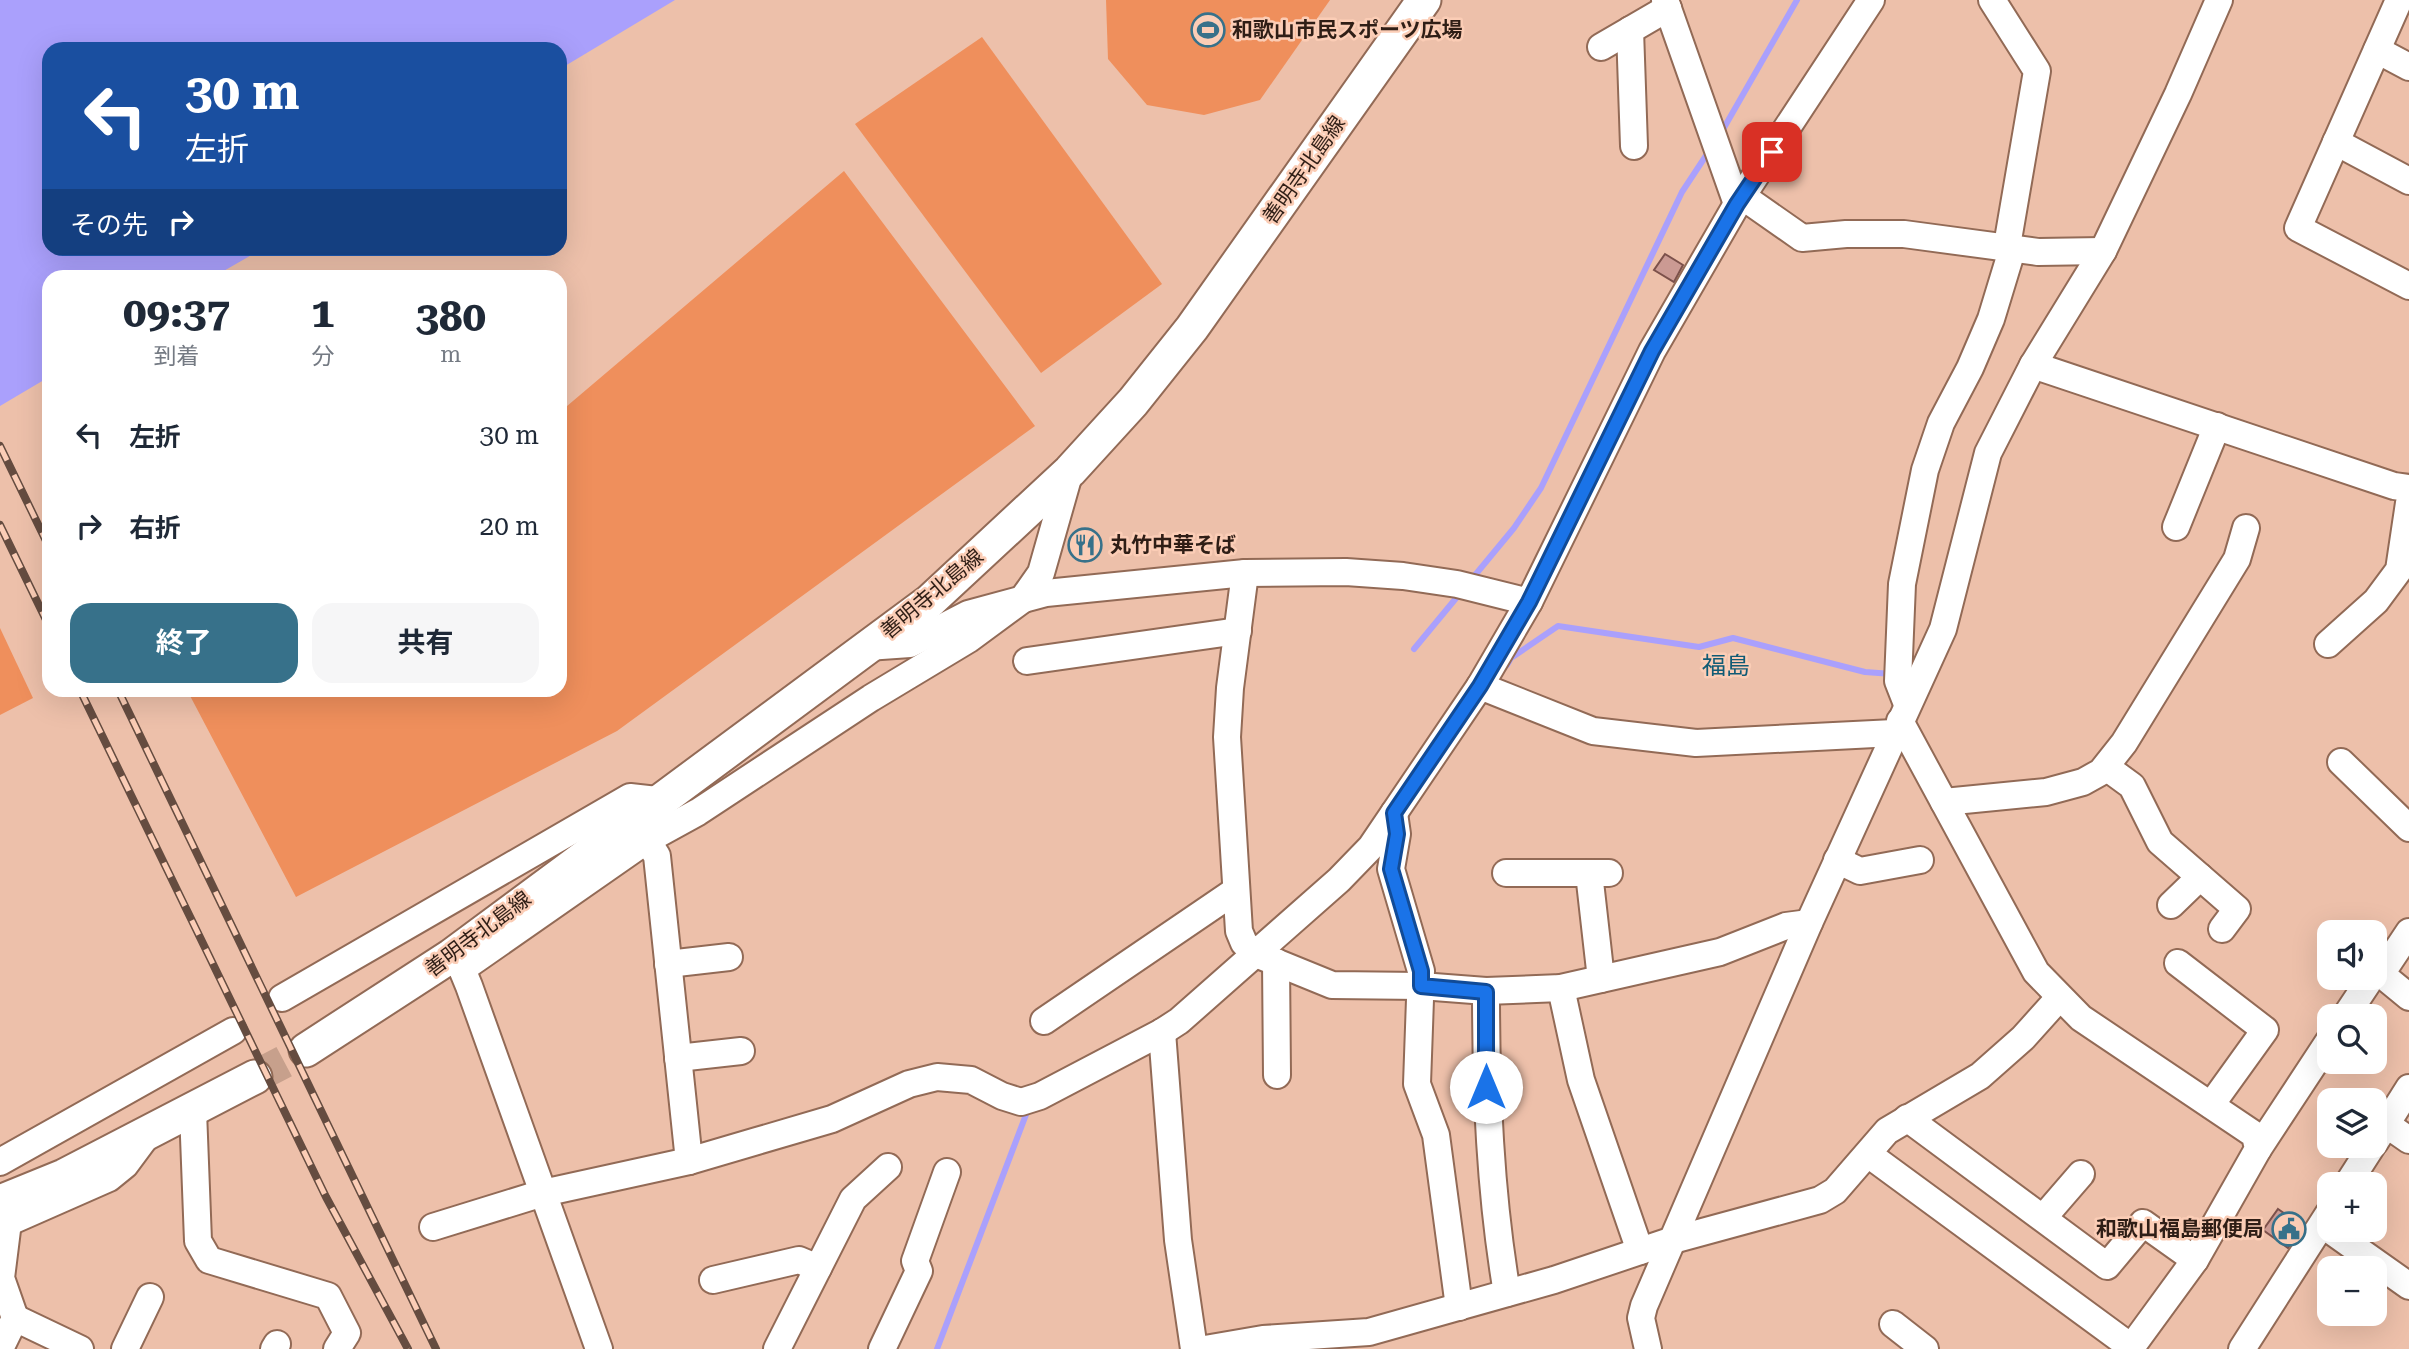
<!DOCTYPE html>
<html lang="ja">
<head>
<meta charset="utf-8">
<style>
	:root { --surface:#fff; --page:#f6f6f7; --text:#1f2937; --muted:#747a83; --accent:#37718a }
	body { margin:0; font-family:"Roboto Serif","Noto Sans JP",serif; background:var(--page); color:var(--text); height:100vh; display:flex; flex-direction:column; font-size:26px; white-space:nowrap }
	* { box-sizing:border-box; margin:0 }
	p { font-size:23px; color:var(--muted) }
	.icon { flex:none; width:38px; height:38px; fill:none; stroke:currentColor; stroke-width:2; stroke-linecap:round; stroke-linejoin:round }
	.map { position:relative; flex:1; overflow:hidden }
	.side { position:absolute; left:42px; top:270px; width:525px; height:427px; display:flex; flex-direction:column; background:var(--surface); border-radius:21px; box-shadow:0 7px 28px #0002 }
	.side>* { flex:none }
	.hud { position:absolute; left:42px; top:42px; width:525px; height:214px; border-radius:21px; box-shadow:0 7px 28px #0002; background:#1a4fa0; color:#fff; overflow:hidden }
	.fabs { position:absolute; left:2317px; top:920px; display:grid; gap:14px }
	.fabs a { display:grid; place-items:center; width:70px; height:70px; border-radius:14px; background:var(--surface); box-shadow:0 7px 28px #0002; font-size:35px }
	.pin { position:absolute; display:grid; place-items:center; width:60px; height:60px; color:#fff; margin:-30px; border-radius:14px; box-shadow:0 4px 10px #0006 }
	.me { position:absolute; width:77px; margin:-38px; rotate:0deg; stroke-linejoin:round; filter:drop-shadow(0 0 5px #0008) }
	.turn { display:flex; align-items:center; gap:24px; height:147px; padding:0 28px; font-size:32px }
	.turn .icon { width:91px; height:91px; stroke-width:2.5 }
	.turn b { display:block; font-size:49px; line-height:60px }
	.then { display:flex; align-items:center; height:66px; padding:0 28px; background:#0003; gap:14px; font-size:26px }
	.eta { display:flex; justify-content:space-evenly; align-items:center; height:119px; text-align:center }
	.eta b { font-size:42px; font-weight:700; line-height:49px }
	.primary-button { display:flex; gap:14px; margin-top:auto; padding:14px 28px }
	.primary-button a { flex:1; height:80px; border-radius:21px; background:var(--accent); color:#fff; font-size:28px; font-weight:700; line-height:80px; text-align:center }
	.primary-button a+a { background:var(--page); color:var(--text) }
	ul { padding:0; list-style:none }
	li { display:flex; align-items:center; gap:21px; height:91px; padding:0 28px }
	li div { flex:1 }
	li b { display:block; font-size:26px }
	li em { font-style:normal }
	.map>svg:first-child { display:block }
	.green { fill:#ef8f5c }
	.water { fill:#aaa0fc }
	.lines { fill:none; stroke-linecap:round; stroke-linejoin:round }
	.stream { stroke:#aaa0fc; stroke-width:6 }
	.building { fill:#cb9a93; stroke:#7c514b; stroke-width:2 }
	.major-tunnel { stroke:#c7a08c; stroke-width:33; stroke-dasharray:33 17; stroke-linecap:butt }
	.minor-casing { stroke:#926a56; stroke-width:30 }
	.major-casing { stroke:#926a56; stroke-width:37 }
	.minor { stroke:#fff; stroke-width:26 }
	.major { stroke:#fff; stroke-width:33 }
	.rail-casing { stroke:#654c40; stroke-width:8 }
	.rail { stroke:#fbcdb6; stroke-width:5; stroke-dasharray:16; stroke-linecap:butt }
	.route-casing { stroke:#114b97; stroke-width:18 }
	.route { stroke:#1a73e8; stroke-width:12 }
	.labels { text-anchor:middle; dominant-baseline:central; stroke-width:5; stroke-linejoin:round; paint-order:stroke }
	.poi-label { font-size:21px; font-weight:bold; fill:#2f1e16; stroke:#fbcdb6; text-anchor:start }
	.street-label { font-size:21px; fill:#2f1e16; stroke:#fbcdb6 }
	.quarter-label { font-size:24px; fill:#105b75; stroke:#fbcdb6 }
</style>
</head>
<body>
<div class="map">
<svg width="2409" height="1349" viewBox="0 0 2409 1349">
	<rect width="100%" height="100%" fill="#edc0aa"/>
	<!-- green -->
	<g class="green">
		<polygon points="1106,0 1330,0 1260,100 1204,115 1147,105 1108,59"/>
		<polygon points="982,37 1162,284 1041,373 855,124"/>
		<polygon points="844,171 1035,426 617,731 296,897 187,690 560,690 560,412"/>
		<polygon points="0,628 33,698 0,715"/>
	</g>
	<!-- water -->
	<polygon class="water" points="0,0 675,0 560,69 560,49 49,49 49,248 262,249 215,276 49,276 49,377 0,406"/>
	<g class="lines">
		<!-- stream -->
		<g class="stream">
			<polyline points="1721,133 1797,0"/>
			<polyline points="1471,580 1514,528 1541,488 1682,192 1709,151"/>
			<polyline points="1414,649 1462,591"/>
			<polyline points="1507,665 1511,658 1558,626 1699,647 1733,638 1865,672 1892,674"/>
			<polyline points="937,1349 1027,1112 1031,1110"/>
		</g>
	</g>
	<!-- building -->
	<g class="building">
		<polygon points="1665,254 1683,265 1674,282 1654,270"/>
		<polygon points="2278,1209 2302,1226 2288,1248 2263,1230"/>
	</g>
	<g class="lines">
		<!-- major-tunnel -->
		<polyline class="major-tunnel" points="255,1077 306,1050"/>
		<defs>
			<g id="minor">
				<polyline points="1665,0 1737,204"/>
				<polyline points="2399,0 2298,228 2409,286"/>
				<polyline points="1630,30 1634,146"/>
				<polyline points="1601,47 1668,8"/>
				<polyline points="2377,50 2409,67"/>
				<polyline points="2336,142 2409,181"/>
				<polyline points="1742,196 1802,238 1846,234 1904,234 2038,252 2103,251"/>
				<polyline points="2033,365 2394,486 2409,488"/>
				<polyline points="2176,527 2217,426"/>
				<polyline points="1245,573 1230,688 1227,737 1239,931 1244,943 1256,954 1332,985 1421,986 1486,991 1561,988 1720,952 1786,926 1809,923"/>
				<polyline points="2328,644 2376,601 2399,570 2409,503"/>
				<polyline points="867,647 910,644 968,614 1046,593 1245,573 1346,572 1403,576 1457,584 1529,602 1652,351 1737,204 1871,0"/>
				<polyline points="1027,661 1238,631"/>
				<polyline points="1480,686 1593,731 1696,743 1894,733"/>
				<polyline points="1907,704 1898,681 1902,584 1925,470 1941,423 1970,368 1991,319 2012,250 2008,240 2037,71 1992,0"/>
				<polyline points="1900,721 2036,972 2081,1018 2255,1135 2258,1149 2195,1260 2130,1349"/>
				<polyline points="2341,762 2409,828"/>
				<polyline points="2106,767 2132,786 2160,842 2237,909 2222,929"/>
				<polyline points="1944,802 2046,792 2083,782 2101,772 2124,743 2237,559 2246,528"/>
				<polyline points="1394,813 1397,834 1391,869 1421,971 1417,1084 1436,1135 1459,1307"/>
				<polyline points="647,840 657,856 689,1161"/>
				<polyline points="1837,860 1860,871 1920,860"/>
				<polyline points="1506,873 1609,873"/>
				<polyline points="1589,873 1601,979"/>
				<polyline points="2171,905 2200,877"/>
				<polyline points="2409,932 2381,974 2409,997"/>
				<polyline points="451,956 462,969 469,986 599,1349"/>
				<polyline points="1276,962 1277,1075"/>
				<polyline points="2178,963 2265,1030 2211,1105"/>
				<polyline points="668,964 729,957"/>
				<polyline points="462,969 647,840 698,812 871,698 969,639 1022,600 1041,573 1070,471"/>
				<polyline points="1561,988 1581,1080 1640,1251"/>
				<path d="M1486,991C1486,1092 1490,1193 1507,1293"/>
				<polyline points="282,998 630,797 657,800"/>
				<polyline points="2345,1017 2371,978"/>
				<polyline points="1044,1021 1235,891"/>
				<polyline points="1162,1032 1178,1240 1194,1349"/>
				<polyline points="678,1058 741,1051"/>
				<polyline points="193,1111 198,1241 209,1260 328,1296 347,1333 337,1349"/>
				<polyline points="1907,1118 2107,1266 2143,1223 2195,1260"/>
				<polyline points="2386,1124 2409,1140"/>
				<polyline points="2375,1142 2409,1088"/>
				<polyline points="2258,1149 2329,1041"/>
				<polyline points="1868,1154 2131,1347"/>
				<polyline points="0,1162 233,1031"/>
				<polyline points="2347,1185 2372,1146"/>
				<polyline points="2043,1218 2081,1174"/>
				<polyline points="8,1222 1,1278 15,1318"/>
				<polyline points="0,1226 109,1178 125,1165 148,1134"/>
				<polyline points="433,1227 543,1193 689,1161 757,1141 832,1119 909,1084 937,1077 971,1080 1002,1096 1021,1102 1040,1096 1162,1032 1179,1021 1339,880 1371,847 1480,686 1529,602"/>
				<polyline points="2330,1230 2409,1286"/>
				<polyline points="713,1280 799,1260 818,1268"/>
				<polyline points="1893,1324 1925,1349"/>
				<polyline points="0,1349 15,1318 80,1349"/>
				<polyline points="125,1349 150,1297"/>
				<polyline points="274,1349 277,1344"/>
				<polyline points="777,1349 853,1199 888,1167"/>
				<polyline points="882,1349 919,1271 915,1261 947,1172"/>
				<polyline points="1205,1349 1263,1339 1369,1332 1554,1280 1673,1240 1820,1200 1835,1191 1887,1131 1980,1076 2023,1038 2059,998"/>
				<polyline points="1648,1349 1641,1318 1644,1306 1809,923 1943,629 1988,453 2033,365 2103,251 2178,94 2219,0"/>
				<polyline points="2242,1349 2329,1213"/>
			</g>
			<g id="major">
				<polyline points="306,1050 451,956 930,601 1070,471 1133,402 1192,328 1424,0"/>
				<polyline points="0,1202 64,1176 255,1077"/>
			</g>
		</defs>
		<!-- minor casing -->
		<use href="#minor" class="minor-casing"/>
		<!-- major casing -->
		<use href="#major" class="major-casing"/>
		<!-- minor -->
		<use href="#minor" class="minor"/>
		<!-- major -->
		<use href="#major" class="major"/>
		<defs>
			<g id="rail">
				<polyline points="0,446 49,547"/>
				<polyline points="0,525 49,626"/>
				<polyline points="80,690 326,1197 408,1349"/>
				<polyline points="118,690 436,1349"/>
			</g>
		</defs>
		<!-- rail casing -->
		<use href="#rail" class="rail-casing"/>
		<!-- rail -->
		<use href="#rail" class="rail"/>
	</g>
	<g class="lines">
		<defs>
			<polyline id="route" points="1486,1087 1486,992 1421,986 1421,971 1391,869 1397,834 1394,813 1480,686 1529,602 1652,351 1737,204 1772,152"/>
		</defs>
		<!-- route casing -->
		<use href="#route" class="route-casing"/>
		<!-- route -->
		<use href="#route" class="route"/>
	</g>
	<!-- icons -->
	<defs>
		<symbol id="stadium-ring" viewBox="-11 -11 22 22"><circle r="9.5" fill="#fbcdb6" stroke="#37718a" stroke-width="1.5"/><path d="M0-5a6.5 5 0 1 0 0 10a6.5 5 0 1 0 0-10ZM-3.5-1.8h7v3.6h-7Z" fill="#37718a"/></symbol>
		<symbol id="restaurant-ring" viewBox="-11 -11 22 22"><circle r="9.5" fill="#fbcdb6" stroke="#37718a" stroke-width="1.5"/><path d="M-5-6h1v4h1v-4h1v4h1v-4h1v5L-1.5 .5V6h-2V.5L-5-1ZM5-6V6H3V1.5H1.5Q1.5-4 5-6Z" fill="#37718a"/></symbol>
		<symbol id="civic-ring" viewBox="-11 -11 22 22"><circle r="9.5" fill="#fbcdb6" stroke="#37718a" stroke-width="1.5"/><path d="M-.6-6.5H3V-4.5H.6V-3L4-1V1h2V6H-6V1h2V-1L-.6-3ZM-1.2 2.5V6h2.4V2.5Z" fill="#37718a"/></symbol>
	</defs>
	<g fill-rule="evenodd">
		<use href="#stadium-ring" x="1189" y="11" width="38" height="38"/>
		<use href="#restaurant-ring" x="1066" y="526" width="38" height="38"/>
		<use href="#civic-ring" x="2270" y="1210" width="38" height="38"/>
	</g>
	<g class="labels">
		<!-- poi labels -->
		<g class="poi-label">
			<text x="1232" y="30">和歌山市民スポーツ広場</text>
			<text x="1110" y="545">丸竹中華そば</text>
			<text x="2264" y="1229" text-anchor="end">和歌山福島郵便局</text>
		</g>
		<!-- street labels -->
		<g class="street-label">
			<text transform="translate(1304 170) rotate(-55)">善明寺北島線</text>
			<text transform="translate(932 594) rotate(-40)">善明寺北島線</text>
			<text transform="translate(478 934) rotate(-37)">善明寺北島線</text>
		</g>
		<!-- quarter labels -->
		<g class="quarter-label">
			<text x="1726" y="666">福島</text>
		</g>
	</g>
</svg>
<div class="fabs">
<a><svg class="icon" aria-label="sound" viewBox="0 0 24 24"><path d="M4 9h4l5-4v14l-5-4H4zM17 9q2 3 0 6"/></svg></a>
<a><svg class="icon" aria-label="search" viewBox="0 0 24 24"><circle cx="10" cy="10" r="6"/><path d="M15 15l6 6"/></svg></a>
<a><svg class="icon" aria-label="layers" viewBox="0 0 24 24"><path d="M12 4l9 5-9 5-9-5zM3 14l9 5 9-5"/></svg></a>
<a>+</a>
<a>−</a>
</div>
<div class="pin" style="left:1772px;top:152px;background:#d93025"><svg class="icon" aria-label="arrive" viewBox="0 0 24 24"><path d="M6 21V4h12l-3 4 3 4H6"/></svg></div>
<svg class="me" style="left:1486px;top:1087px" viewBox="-20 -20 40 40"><circle r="19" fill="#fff"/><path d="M0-13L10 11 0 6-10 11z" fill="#1a73e8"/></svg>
<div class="hud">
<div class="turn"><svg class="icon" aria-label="left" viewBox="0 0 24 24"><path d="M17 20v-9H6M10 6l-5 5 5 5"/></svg><div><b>30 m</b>左折</div></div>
<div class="then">その先<svg class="icon" aria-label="right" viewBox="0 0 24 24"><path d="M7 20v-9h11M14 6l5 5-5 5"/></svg></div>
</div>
<section class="side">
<div class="eta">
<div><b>09:37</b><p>到着</p></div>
<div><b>1</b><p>分</p></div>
<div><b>380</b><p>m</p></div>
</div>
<ul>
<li><svg class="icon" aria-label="left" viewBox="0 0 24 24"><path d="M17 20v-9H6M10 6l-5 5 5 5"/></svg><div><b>左折</b></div><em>30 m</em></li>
<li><svg class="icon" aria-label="right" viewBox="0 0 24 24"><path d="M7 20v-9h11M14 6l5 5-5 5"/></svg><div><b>右折</b></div><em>20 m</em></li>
</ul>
<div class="primary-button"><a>終了</a><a>共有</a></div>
</section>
</div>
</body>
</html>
